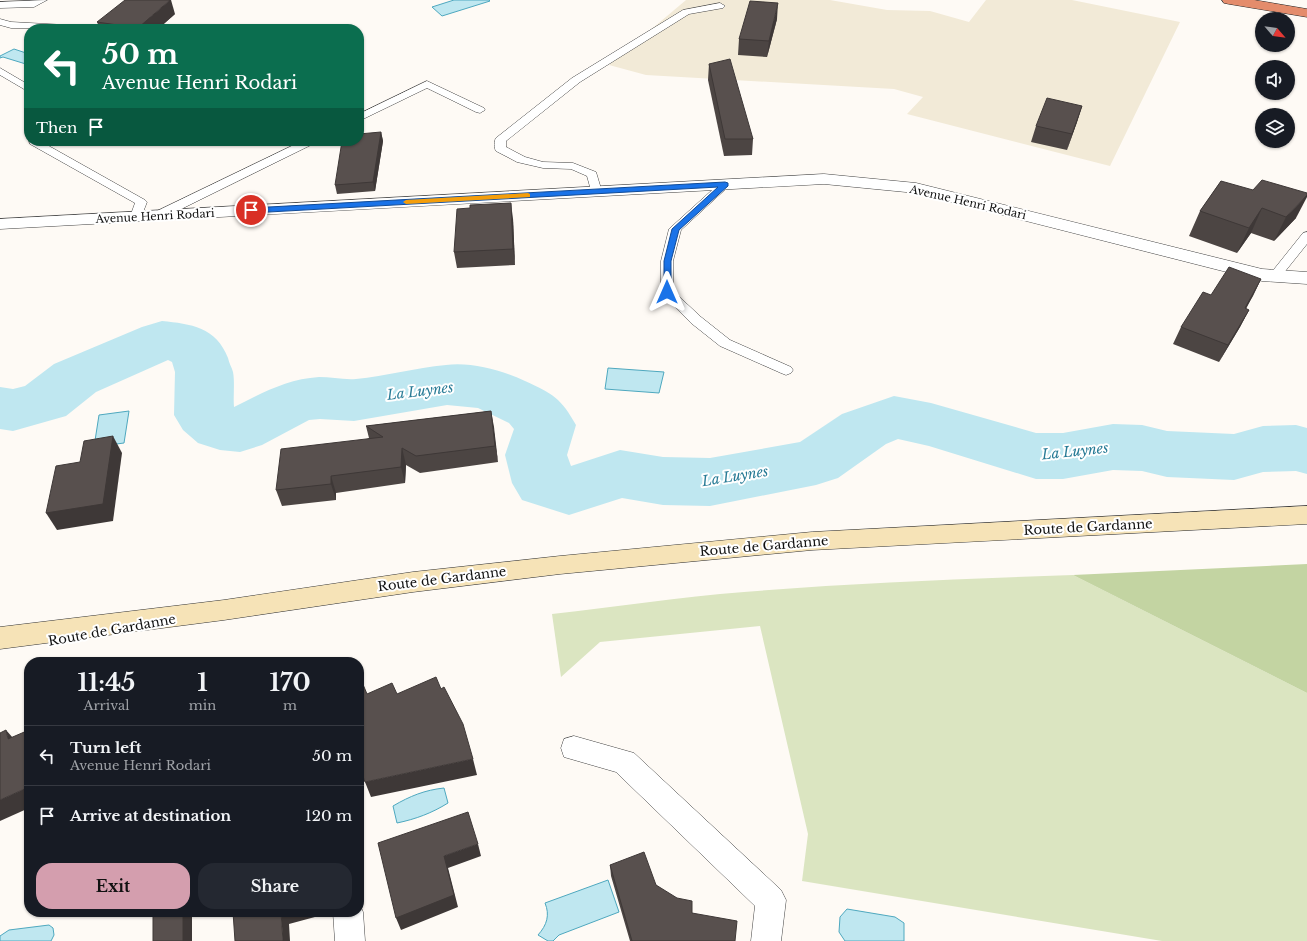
<!DOCTYPE html>
<html lang="en">
<head>
<meta charset="utf-8">
<style>
	:root { --surface:#171b24; --page:#242831; --text:#f1f3f6; --muted:#9ea1a6; --line:#363941; --accent:#d49eae }
	body { margin:0; font-family:"Libre Baskerville",serif; background:var(--page); color:var(--text); height:100vh; display:flex; flex-direction:column; font-size:15px; white-space:nowrap }
	* { box-sizing:border-box; margin:0 }
	p { font-size:13px; color:var(--muted) }
	.icon { flex:none; width:22px; height:22px; fill:none; stroke:currentColor; stroke-width:2; stroke-linecap:round; stroke-linejoin:round }
	.map { position:relative; flex:1; overflow:hidden }
	.drawer { position:absolute; left:24px; top:657px; width:340px; height:260px; display:flex; flex-direction:column; background:var(--surface); border-radius:16px; box-shadow:0 1px 3px #0004 }
	.drawer>* { flex:none }
	.banner { position:absolute; left:24px; top:24px; width:340px; height:122px; border-radius:16px; box-shadow:0 1px 3px #0004; background:#0b6e4f; color:#fff; overflow:hidden }
	.needle { width:26px; rotate:118deg }
	.fabs { position:absolute; left:1255px; top:12px; display:grid; gap:8px }
	.fabs a { display:grid; place-items:center; width:40px; height:40px; border-radius:50%; background:var(--surface); box-shadow:0 1px 3px #0004; font-size:20px }
	.pin { position:absolute; display:grid; place-items:center; width:34px; height:34px; color:#fff; margin:-17px; border:2px solid #fff; border-radius:50%; box-shadow:0 1px 4px #0007 }
	.me { position:absolute; width:44px; margin:-22px; rotate:0deg; stroke-linejoin:round; filter:drop-shadow(0 0 3px #0008) }
	.turn { display:flex; align-items:center; gap:14px; height:84px; padding:0 12px; font-size:18px }
	.turn .icon { width:52px; height:52px; stroke-width:2.5 }
	.turn b { display:block; font-size:28px; line-height:34px }
	.then { display:flex; align-items:center; height:38px; padding:0 12px; background:#0003; gap:8px; font-size:15px }
	.eta { display:flex; justify-content:space-evenly; align-items:center; height:68px; text-align:center }
	.eta b { font-size:24px; font-weight:800; line-height:28px }
	.action { display:flex; gap:8px; margin-top:auto; padding:8px 12px }
	.action a { flex:1; height:46px; border-radius:16px; background:var(--accent); color:#111; font-size:16px; font-weight:800; line-height:46px; text-align:center }
	.action a+a { background:var(--page); color:var(--text) }
	ul { padding:0; list-style:none }
	li { display:flex; align-items:center; gap:12px; height:60px; padding:0 12px; border-top:1px solid var(--line) }
	li div { flex:1 }
	li b { display:block; font-size:15px }
	li em { font-style:normal }
	.map>svg:first-child { display:block }
	.farmland { fill:#f2ead7 }
	.green { fill:#dbe5c1 }
	.forest { fill:#c3d4a2 }
	.water { fill:#bfe7f0; stroke:#4ea8bf }
	.lines { fill:none; stroke-linecap:round; stroke-linejoin:round }
	.river { fill:#bfe7f0; fill-rule:evenodd }
	.lane-casing { stroke:#434343; stroke-width:1 }
	.street-casing { stroke:#434343; stroke-width:1 }
	.secondary-casing { stroke:#323232; stroke-width:1 }
	.highway-casing { stroke:#212121; stroke-width:1 }
	.lane { fill:#fff; fill-rule:evenodd }
	.street { fill:#fff; fill-rule:evenodd }
	.secondary { fill:#f6e3b7; fill-rule:evenodd }
	.highway { fill:#e48c6c; fill-rule:evenodd }
	.wall { fill:#4c4543 }
	.shaded-wall { fill:#3e3837 }
	.building { fill:#58504e; stroke:#3e3837 }
	.route { fill:#1a73e8; stroke:#114b97 }
	.slow { fill:#f59e0b }
	.labels { text-anchor:middle; dominant-baseline:central; stroke-width:4; stroke-linejoin:round; paint-order:stroke }
	.far-street-label { font-size:11px; fill:#101010; stroke:#fff }
	.street-label { font-size:13px; fill:#101010; stroke:#fff }
	.water-label { font-size:14px; font-style:italic; fill:#267a95; stroke:#fff }
</style>
</head>
<body>
<div class="map">
<svg width="1307" height="941" viewBox="0 0 1307 941">
	<rect width="100%" height="100%" fill="#fefaf5"/>
	<!-- farmland -->
	<polygon class="farmland" points="686,0 830,0 887,10 930,11 969,22 986,0 1072,0 1180,22 1110,166 907,114 923,97 894,89 646,75 609,65"/>
	<!-- green -->
	<path class="green" d="M1073,575L1307,693V941H1162L802,881L808,834L760,626L600,642L561,677L552,614C616,607 680,597 744,592C853,583 963,579 1073,575Z"/>
	<!-- forest -->
	<polygon class="forest" points="1307,564 1307,693 1073,575"/>
	<!-- water -->
	<g class="water">
		<polygon points="454,0 489,0 490,1 442,16 432,7"/>
		<polygon points="14,49 29,54 29,65 3,57 0,58 0,56"/>
		<polygon points="608,368 664,372 659,393 605,389"/>
		<polygon points="129,411 124,443 94,447 99,415"/>
		<path d="M444,788L448,803C432,813 416,819 397,823L393,806C410,796 425,790 444,788Z"/>
		<path d="M608,880L619,912L559,935L553,941H548L538,935C547,925 550,915 545,903Z"/>
		<polygon points="847,909 895,917 904,923 904,941 845,941 839,932 840,917"/>
		<polygon points="49,925 53,928 54,935 51,941 0,941 0,936 9,930"/>
	</g>
	<g class="lines">
		<!-- river -->
		<path class="river" d="M162,321C191,324 216,327 228,358C229,363 232,368 233,372C235,383 233,396 234,407C262,393 287,379 319,377C331,377 344,380 356,379C386,376 415,368 446,365C472,362 501,370 525,381C553,394 561,398 576,425L567,455L571,466L620,450L663,457L710,458L800,442L842,414L894,396L931,403L1036,433H1063L1113,424L1142,425L1167,431L1234,434L1263,426L1296,425L1307,428V474L1296,471L1263,472L1234,480L1167,477L1142,471L1113,470L1063,479H1036L929,446L898,439L886,444L838,478L816,485L710,506L663,505L622,498L569,515L522,500L512,483L505,455L514,429L509,423L478,408L447,405L354,421L320,419L309,420L262,445L240,452L220,450L198,443L183,430L174,415L175,372L172,362L168,360L96,392L66,416L13,431L0,429V387L13,389L25,386L54,364L142,327Z"/>
		<defs>
			<g id="lane">
				<polygon points="47,0 34,7 0,8 0,2"/>
				<path d="M720,3L725,6L723,8L689,14L580,82L506,141V147L525,157L543,162L573,163L596,172L602,192L600,194H592L587,176L571,169L543,168L517,162L496,151C494,148 494,141 496,138L572,78L683,10Z"/>
				<polygon points="0,19 11,22 84,26 89,29 11,28 0,25"/>
				<polygon points="0,68 29,85 29,92 0,75"/>
				<polygon points="427,81 484,108 485,110 480,113 476,112 427,88 359,121 359,114"/>
				<polygon points="29,140 40,141 145,200 147,202 140,220 132,220 130,217 135,203 30,144"/>
				<polygon points="302,141 317,141 315,143 161,219 153,219 151,216 153,213"/>
				<polygon points="725,181 729,182 731,184 729,186 681,230 673,261 673,291 701,317 730,340 791,367 793,370 791,373 786,375 781,373 720,346 691,323 661,292 661,261 669,229 721,182"/>
				<polygon points="1307,232 1307,244 1279,279 1271,279 1269,276 1271,273 1303,233"/>
			</g>
			<g id="street">
				<polygon points="824,174 916,183 1262,269 1307,272 1307,284 1262,281 916,193 824,184 0,229 0,219"/>
				<polygon points="574,736 634,753 781,890 786,900 781,941 751,941 755,906 616,772 564,757 561,748 564,739"/>
				<polygon points="359,903 363,912 365,941 335,941 333,912 359,912"/>
			</g>
			<polygon id="secondary" points="1307,506 1307,524 812,550 560,574 413,592 224,620 0,649 0,627 224,600 413,572 560,556 812,532"/>
			<polygon id="highway" points="1222,0 1254,0 1307,9 1307,17 1229,4 1224,3"/>
		</defs>
		<!-- lane casing -->
		<use href="#lane" class="lane-casing"/>
		<!-- street casing -->
		<use href="#street" class="street-casing"/>
		<!-- secondary casing -->
		<use href="#secondary" class="secondary-casing"/>
		<!-- highway casing -->
		<use href="#highway" class="highway-casing"/>
		<!-- lane -->
		<use href="#lane" class="lane"/>
		<!-- street -->
		<use href="#street" class="street"/>
		<!-- secondary -->
		<use href="#secondary" class="secondary"/>
		<!-- highway -->
		<use href="#highway" class="highway"/>
	</g>
	<!-- wall -->
	<g class="wall">
		<polygon points="175,14 158,29 100,29 97,22"/>
		<polygon points="777,19 767,57 738,55 739,39"/>
		<polygon points="709,64 753,139 752,155 724,156 708,80"/>
		<polygon points="1082,106 1077,122 1067,150 1031,142 1036,126"/>
		<polygon points="381,132 383,141 375,191 337,194 335,185"/>
		<polygon points="1221,181 1296,218 1274,241 1251,233 1237,253 1189,236 1200,211"/>
		<polygon points="470,208 513,219 515,265 457,268 454,252"/>
		<polygon points="1261,279 1246,309 1249,310 1240,327 1219,362 1173,344 1181,327 1211,295"/>
		<polygon points="491,411 498,462 420,473 406,465 405,483 336,493 336,500 282,506 276,490 369,438 366,426"/>
		<polygon points="610,865 656,885 692,913 735,941 630,941 611,876"/>
	</g>
	<!-- shaded-wall -->
	<g class="shaded-wall">
		<polygon points="170,0 171,0 175,14 158,29 138,29 138,28"/>
		<polygon points="778,3 777,19 767,57 769,41"/>
		<polygon points="1082,106 1077,122 1067,150 1072,134"/>
		<polygon points="381,132 383,141 375,191 373,182"/>
		<polygon points="1307,195 1307,197 1296,218 1274,241 1286,217"/>
		<polygon points="511,203 513,219 515,265 513,249"/>
		<polygon points="1262,208 1251,233 1237,253 1249,228"/>
		<polygon points="1261,279 1253,296 1236,325 1245,308"/>
		<polygon points="1249,310 1240,327 1219,362 1228,345"/>
		<polygon points="491,411 494,427 498,462 495,446"/>
		<polygon points="113,436 122,453 113,521 57,530 46,513"/>
		<polygon points="402,448 406,465 405,483 401,467"/>
		<polygon points="331,476 336,493 336,500 331,484"/>
		<polygon points="6,730 20,746 8,739"/>
		<polygon points="473,759 477,775 371,797 365,782"/>
		<polygon points="29,787 29,808 0,821 0,800"/>
		<polygon points="478,844 481,856 448,868 458,907 401,930 396,918 444,856"/>
		<rect x="183" y="912" width="9" height="29"/>
		<polygon points="281,912 325,912 326,914 289,924 290,941 283,941"/>
	</g>
	<!-- building -->
	<g class="building">
		<polygon points="125,0 170,0 138,28 97,22"/>
		<polygon points="750,1 778,3 769,41 739,39"/>
		<polygon points="730,59 753,139 725,139 709,64"/>
		<polygon points="1047,98 1082,106 1072,134 1036,126"/>
		<polygon points="381,132 373,182 335,185 342,141 359,141 359,134"/>
		<polygon points="1262,180 1307,193 1307,195 1286,217 1262,208 1249,228 1200,211 1221,181 1253,190"/>
		<polygon points="511,203 513,249 454,252 457,209 470,208 470,205"/>
		<polygon points="1229,267 1261,279 1245,308 1249,310 1228,345 1181,327 1203,292 1211,295"/>
		<polygon points="491,411 495,446 416,456 402,448 401,467 331,476 331,484 276,490 281,449 383,437 366,426"/>
		<polygon points="113,436 103,504 46,513 56,466 80,462 84,441"/>
		<polygon points="359,675 367,694 392,683 397,694 436,677 441,689 444,687 463,724 473,759 365,782 359,766"/>
		<polygon points="6,730 8,739 29,730 29,787 0,800 0,733"/>
		<polygon points="468,812 478,844 444,856 454,895 396,918 378,843"/>
		<polygon points="644,852 656,885 677,898 692,901 692,913 737,921 735,941 632,941 610,865"/>
		<rect x="153" y="912" width="30" height="29"/>
		<polygon points="233,912 283,912 281,912 283,941 235,941"/>
	</g>
	<!-- route -->
	<polygon class="route" points="725,182 728,183 728,186 679,230 671,261 671,292 667,295 664,292 664,261 672,229 718,187 251,213 247,210 251,208"/>
	<!-- slow -->
	<polygon class="slow" points="528,193 530,194 530,197 406,204 403,202 406,200"/>
	<g class="labels">
		<!-- far-street labels -->
		<g class="far-street-label">
			<text transform="translate(968 202) rotate(13)">Avenue Henri Rodari</text>
			<text transform="translate(155 216) rotate(-3)">Avenue Henri Rodari</text>
		</g>
		<!-- street labels -->
		<g class="street-label">
			<text transform="translate(1088 527) rotate(-3)">Route de Gardanne</text>
			<text transform="translate(764 546) rotate(-5)">Route de Gardanne</text>
			<text transform="translate(442 579) rotate(-7)">Route de Gardanne</text>
			<text transform="translate(112 630) rotate(-10)">Route de Gardanne</text>
		</g>
		<!-- water labels -->
		<g class="water-label">
			<text transform="translate(420 391) rotate(-7)">La Luynes</text>
			<text transform="translate(1075 451) rotate(-6)">La Luynes</text>
			<text transform="translate(735 476) rotate(-9)">La Luynes</text>
		</g>
	</g>
</svg>
<div class="fabs">
<a><svg class="needle" viewBox="-14 -14 28 28"><path d="M0-13l5 13h-10z" fill="#e53935"/><path d="M0 13l5-13h-10z" fill="#9ea1a6"/></svg></a>
<a><svg class="icon" aria-label="sound" viewBox="0 0 24 24"><path d="M4 9h4l5-4v14l-5-4H4zM17 9q2 3 0 6"/></svg></a>
<a><svg class="icon" aria-label="layers" viewBox="0 0 24 24"><path d="M12 4l9 5-9 5-9-5zM3 14l9 5 9-5"/></svg></a>
</div>
<div class="pin" style="left:251px;top:210px;background:#d93025"><svg class="icon" aria-label="arrive" viewBox="0 0 24 24"><path d="M6 21V4h12l-3 4 3 4H6"/></svg></div>
<svg class="me" style="left:667px;top:292px" viewBox="-20 -20 40 40"><path d="M0-17L14 15 0 8-14 15z" fill="#1a73e8" stroke="#fff" stroke-width="4"/></svg>
<div class="banner">
<div class="turn"><svg class="icon" aria-label="left" viewBox="0 0 24 24"><path d="M17 20v-9H6M10 6l-5 5 5 5"/></svg><div><b>50 m</b>Avenue Henri Rodari</div></div>
<div class="then">Then<svg class="icon" aria-label="arrive" viewBox="0 0 24 24"><path d="M6 21V4h12l-3 4 3 4H6"/></svg></div>
</div>
<section class="drawer">
<div class="eta">
<div><b>11:45</b><p>Arrival</p></div>
<div><b>1</b><p>min</p></div>
<div><b>170</b><p>m</p></div>
</div>
<ul>
<li><svg class="icon" aria-label="left" viewBox="0 0 24 24"><path d="M17 20v-9H6M10 6l-5 5 5 5"/></svg><div><b>Turn left</b><p>Avenue Henri Rodari</p></div><em>50 m</em></li>
<li><svg class="icon" aria-label="arrive" viewBox="0 0 24 24"><path d="M6 21V4h12l-3 4 3 4H6"/></svg><div><b>Arrive at destination</b></div><em>120 m</em></li>
</ul>
<div class="action"><a>Exit</a><a>Share</a></div>
</section>
</div>
</body>
</html>
